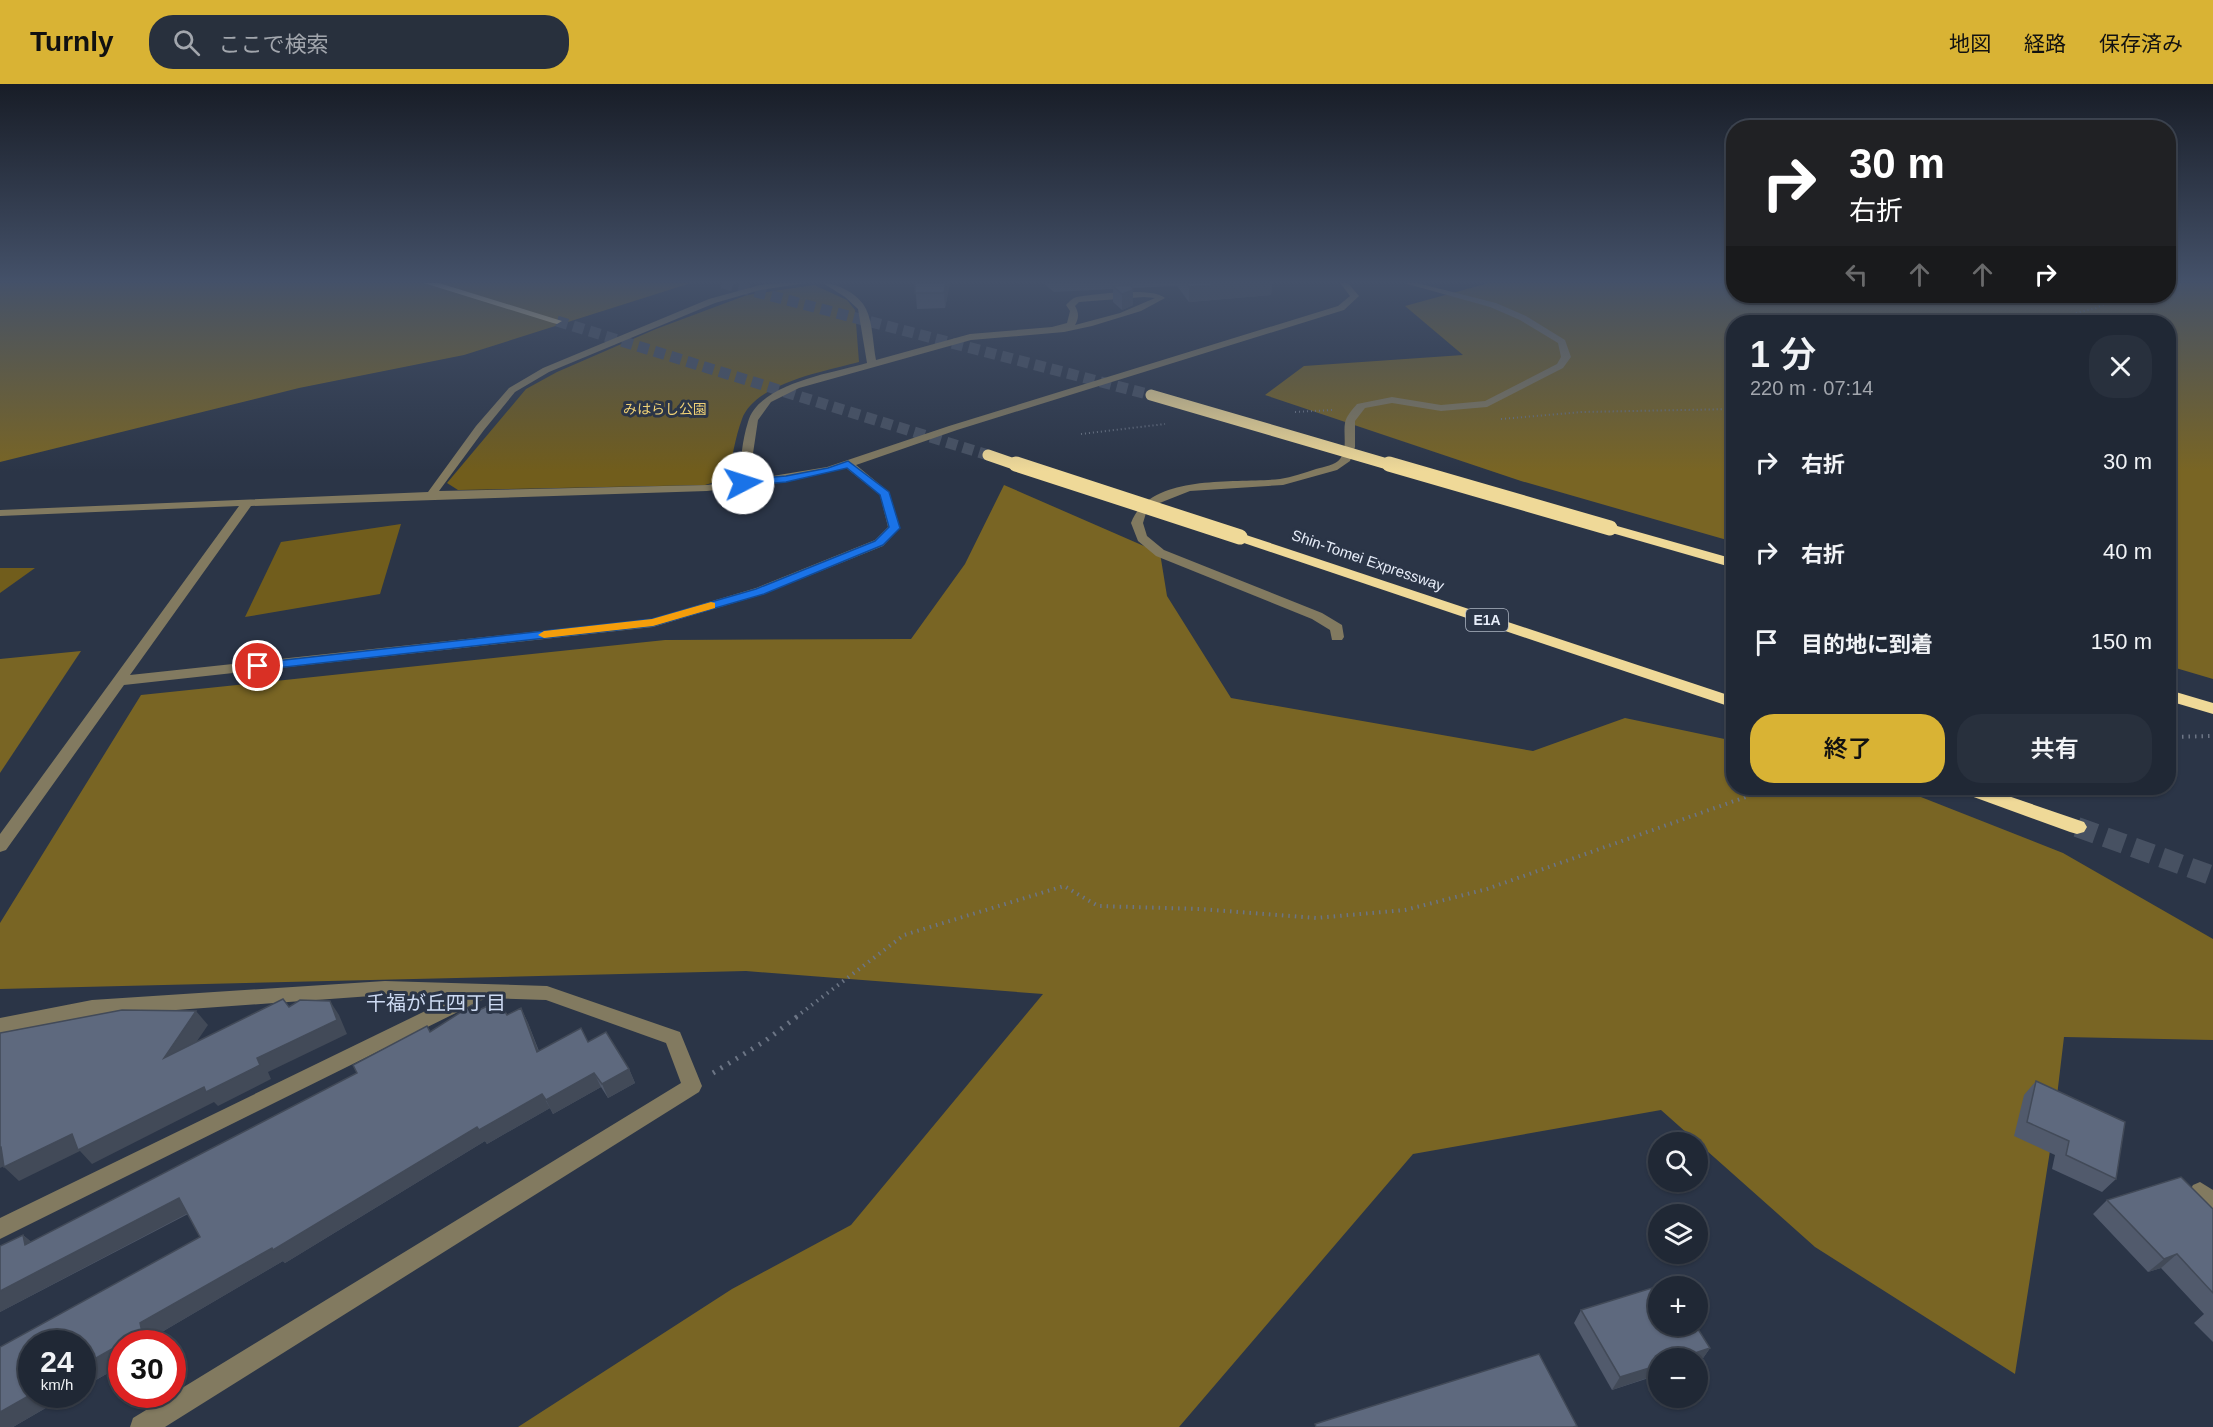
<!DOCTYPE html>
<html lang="ja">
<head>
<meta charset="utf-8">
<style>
	:root { --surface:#202835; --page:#28303d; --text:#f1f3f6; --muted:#a2a6ad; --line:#3d4450; --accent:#d9b334 }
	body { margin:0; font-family:Helvetica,"Noto Sans JP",sans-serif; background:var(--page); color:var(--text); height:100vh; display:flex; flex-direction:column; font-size:22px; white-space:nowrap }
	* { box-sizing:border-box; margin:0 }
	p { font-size:20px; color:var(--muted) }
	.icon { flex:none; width:33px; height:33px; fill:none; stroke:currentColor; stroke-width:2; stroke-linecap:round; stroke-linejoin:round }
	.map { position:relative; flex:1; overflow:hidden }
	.sheet { position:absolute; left:1726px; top:231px; width:450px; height:480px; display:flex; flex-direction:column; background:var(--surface); border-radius:24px; box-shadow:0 2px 4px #0004,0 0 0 2px var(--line) }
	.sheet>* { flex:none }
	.top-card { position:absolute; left:1726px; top:36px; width:450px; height:183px; border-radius:24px; box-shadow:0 2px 4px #0004,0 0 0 2px var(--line); background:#202124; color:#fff; overflow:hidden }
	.fabs { position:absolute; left:1648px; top:1048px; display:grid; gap:12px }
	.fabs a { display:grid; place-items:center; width:60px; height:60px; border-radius:50%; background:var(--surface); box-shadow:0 2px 4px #0004,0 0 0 2px var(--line); font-size:30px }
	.speed { position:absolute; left:18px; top:1246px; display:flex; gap:12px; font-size:30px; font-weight:700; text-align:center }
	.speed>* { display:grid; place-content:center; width:78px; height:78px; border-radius:50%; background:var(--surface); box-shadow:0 2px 4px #0004,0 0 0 2px var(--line); line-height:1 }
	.speed small { font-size:15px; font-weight:400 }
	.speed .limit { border:9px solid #d22; background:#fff; color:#111 }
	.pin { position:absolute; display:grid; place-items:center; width:51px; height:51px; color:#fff; margin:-26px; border:3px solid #fff; border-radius:50%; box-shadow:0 2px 6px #0007 }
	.me { position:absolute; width:66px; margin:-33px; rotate:85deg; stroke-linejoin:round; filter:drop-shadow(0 0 4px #0008) }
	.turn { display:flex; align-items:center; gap:21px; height:126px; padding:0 24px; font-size:27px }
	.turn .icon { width:78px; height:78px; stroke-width:2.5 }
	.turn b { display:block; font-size:42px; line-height:51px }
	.lanes { display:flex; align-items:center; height:57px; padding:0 24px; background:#0003; justify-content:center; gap:30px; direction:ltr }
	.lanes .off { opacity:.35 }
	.round { display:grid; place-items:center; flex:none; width:63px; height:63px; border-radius:24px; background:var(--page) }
	.headline { display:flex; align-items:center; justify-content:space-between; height:102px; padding:0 24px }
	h1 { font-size:36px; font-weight:600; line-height:45px }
	.cta { display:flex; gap:12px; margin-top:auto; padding:12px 24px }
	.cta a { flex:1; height:69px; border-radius:24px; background:var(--accent); color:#111; font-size:24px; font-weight:600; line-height:69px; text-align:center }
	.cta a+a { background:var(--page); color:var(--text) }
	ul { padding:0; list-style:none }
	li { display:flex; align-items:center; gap:18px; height:90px; padding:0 24px }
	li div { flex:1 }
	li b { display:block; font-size:22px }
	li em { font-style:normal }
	header { display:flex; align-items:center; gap:36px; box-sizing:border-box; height:84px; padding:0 30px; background:var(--accent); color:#111 }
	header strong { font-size:28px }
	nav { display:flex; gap:33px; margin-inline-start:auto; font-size:21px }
	.search { width:420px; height:54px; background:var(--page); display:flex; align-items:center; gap:15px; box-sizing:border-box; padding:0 21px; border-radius:24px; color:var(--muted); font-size:22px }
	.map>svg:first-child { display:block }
	.green { fill:#715d1c }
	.forest { fill:#796524 }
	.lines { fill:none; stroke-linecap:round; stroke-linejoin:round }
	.highway-tunnel-far1 { stroke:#475162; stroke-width:11; stroke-dasharray:11 6; stroke-linecap:butt }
	.highway-tunnel { stroke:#475162; stroke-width:20; stroke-dasharray:20 10; stroke-linecap:butt }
	.path-far2 { stroke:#6c7585; stroke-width:2; stroke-dasharray:1 3; stroke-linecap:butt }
	.path-far1 { stroke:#6c7585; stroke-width:4; stroke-dasharray:1.5 5; stroke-linecap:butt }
	.path { stroke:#6c7585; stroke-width:5; stroke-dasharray:2 7; stroke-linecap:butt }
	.minor { fill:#827a60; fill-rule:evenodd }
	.highway { fill:#efd998; fill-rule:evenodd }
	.highway-bridge-far1 { stroke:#efd998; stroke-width:11 }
	.highway-bridge { stroke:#efd998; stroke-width:15 }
	.wall { fill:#515a6c }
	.shaded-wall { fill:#424a58 }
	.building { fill:#5e697e; stroke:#424a58; stroke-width:1.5 }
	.route { fill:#1a73e8; stroke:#114b97; stroke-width:1.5 }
	.slow { fill:#f59e0b }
	.labels { text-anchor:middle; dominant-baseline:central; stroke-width:6; stroke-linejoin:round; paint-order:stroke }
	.far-park-label { font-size:14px; fill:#efd176; stroke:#2b3547 }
	.shield { fill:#2b3547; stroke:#afb6c4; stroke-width:1.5 }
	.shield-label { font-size:14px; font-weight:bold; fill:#e7edf9 }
	.street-label { font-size:15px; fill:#e7edf9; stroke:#2b3547 }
	.near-neighbourhood-label { font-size:20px; fill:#cedbf3; stroke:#2b3547 }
</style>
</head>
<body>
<header>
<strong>Turnly</strong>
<div class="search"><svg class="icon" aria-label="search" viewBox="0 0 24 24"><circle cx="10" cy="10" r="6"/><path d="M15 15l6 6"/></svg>ここで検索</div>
<nav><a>地図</a><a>経路</a><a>保存済み</a></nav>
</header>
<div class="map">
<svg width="2213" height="1343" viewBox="0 0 2213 1343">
	<rect width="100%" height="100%" fill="#2b3547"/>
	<!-- green -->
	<g class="green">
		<path d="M814,201L847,216L855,226L859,278C826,287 755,299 742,335C735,354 732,375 728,394L705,401L458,406L447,399L526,305L557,288L656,245L747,211Z"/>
		<polygon points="401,440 380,510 245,533 281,458"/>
		<polygon points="0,484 35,484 0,509"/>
	</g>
	<!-- forest -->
	<g class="forest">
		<polygon points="0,199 691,199 464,271 299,304 0,378"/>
		<polygon points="1489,199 1734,199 1734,212 2169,212 2169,199 2213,199 2213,595 2169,582 2169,238 1734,238 1734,458 1521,397 1265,311 1304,282 1463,271 1405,222"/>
		<polygon points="1004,401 1160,469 1167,512 1231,614 1533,667 1625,634 1734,657 1734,704 1898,704 2063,769 2213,855 2213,956 2064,953 2052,1054 2015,1290 1815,1163 1661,1026 1413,1070 1179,1343 518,1343 732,1205 851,1141 1043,910 746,887 0,905 0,839 141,611 665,556 911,555 965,480"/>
		<polygon points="81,567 0,689 0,575"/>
	</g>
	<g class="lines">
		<!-- highway-tunnel-far1 -->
		<g class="highway-tunnel-far1">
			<polyline points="722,199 1151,311"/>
			<polyline points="557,237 988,371"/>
		</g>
		<!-- highway-tunnel -->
		<polyline class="highway-tunnel" points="2077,743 2213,792"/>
		<!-- path-far2 -->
		<g class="path-far2">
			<polyline points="2041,238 2096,224 2123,212"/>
			<polyline points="1295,328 1332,326"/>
			<polyline points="1501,335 1582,328 1734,325"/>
			<polyline points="1081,350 1165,340"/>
		</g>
		<!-- path-far1 -->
		<g class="path-far1">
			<polyline points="2169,653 2213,652"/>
			<polyline points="796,933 904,851 1064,802 1098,822 1200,825 1316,834 1405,826 1487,805 1771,704"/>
		</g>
		<!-- path -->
		<polyline class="path" points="713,989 765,957 798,932"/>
		<!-- minor -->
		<g class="minor">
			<path d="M783,199H806L760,206L715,219L549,288L515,308L484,346L439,407L707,401L738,397C741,378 742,356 748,338C759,299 833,289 867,279L858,225L845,213L823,199C837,199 860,211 866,225C873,239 873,261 876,276L970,250L1052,243L1067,239L1070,227L1066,221C1069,218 1072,214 1077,213C1095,210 1153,203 1165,214L1141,227L1092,242L1064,248L971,256L799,304L771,318L758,336L749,396L827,383L949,342L1338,222L1350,212L1340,199H1348L1359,212L1344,226L957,346L856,381L889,408L900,444L898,446L883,462L764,510L653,543L124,601L6,766L0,768V750L239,422L0,432V426L428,408L476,342L509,304L543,284L709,215L760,201ZM1144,213L1155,214L1120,229L1075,241C1079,234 1079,229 1075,222L1079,218ZM846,384L880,411L888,443L875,456L756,504L652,535L130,591L251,422L707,407L786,398Z"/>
			<path d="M1404,199H1417L1496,219L1526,232L1565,256L1571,273L1563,284L1487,323L1441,327L1392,319L1365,324L1355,337V363L1350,377L1337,386L1283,401L1190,407L1157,420L1146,429L1143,439L1147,452L1164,466L1322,529L1342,541L1344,553L1342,556H1332L1330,546L1312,535L1156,472L1138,457L1131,439C1150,388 1237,400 1280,395C1292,393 1304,389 1316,385C1323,383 1336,381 1340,375C1348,364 1343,350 1345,339C1346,332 1353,325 1357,320L1392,313L1441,321L1485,317L1557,280L1561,273L1558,259L1520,236L1490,223Z"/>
			<polygon points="385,897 547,902 680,948 702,1002 699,1008 165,1343 130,1343 133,1334 681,999 666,959 546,916 486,914 0,1155 0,1134 454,913 385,911 92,932 0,950 0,934 92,916"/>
			<path d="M2200,1098L2213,1106V1130C2203,1126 2194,1118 2189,1108L2193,1101Z"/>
		</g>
		<!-- highway -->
		<g class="highway">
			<polygon points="424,199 439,199 562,237 557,240 553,239"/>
			<polygon points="1610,440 1734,475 1734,484 1605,447 1603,444 1605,441"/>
			<polygon points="1240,449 1734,613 1734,624 1235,456 1233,453 1235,450"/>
			<polygon points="2169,606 2213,619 2213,630 2169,617"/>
			<polygon points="1958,704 1985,704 2084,738 2087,743 2084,748 2077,750 2070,748 1960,708"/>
		</g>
		<!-- highway-bridge-far1 -->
		<g class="highway-bridge-far1">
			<polyline points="1151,311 1394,382"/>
			<polyline points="988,371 1020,382"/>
		</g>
		<!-- highway-bridge -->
		<g class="highway-bridge">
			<polyline points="1016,380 1240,453"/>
			<polyline points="1389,380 1610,444"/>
		</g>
	</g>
	<!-- wall -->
	<g class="wall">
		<polygon points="915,199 950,199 945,224 917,225"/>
		<polygon points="1043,199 1272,199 1271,211 1189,218 1177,202 1132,204 1133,221 1122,226 1113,218 1113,205 1054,208"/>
		<polygon points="498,917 507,931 521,924 528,939 539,967 581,944 588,958 606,948 629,985 635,999 608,1014 601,1003 553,1030 550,1024 487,1060 485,1057 285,1179 283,1177 155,1252 157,1260 122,1260 122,1281 82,1304 82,1260 32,1260 32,1311 71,1311 57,1319 56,1318 13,1343 0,1343 0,1263 200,1153 188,1130 0,1228 0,1162 23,1151 31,1158 357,989 353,981 427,942 431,948 472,921 476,927"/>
		<polygon points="2036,997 2116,1095 2102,1108 2052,1085 2055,1071 2014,1052 2024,1011"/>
		<polygon points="2107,1116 2213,1125 2213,1258 2194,1239 2204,1230 2161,1184 2148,1188 2093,1130"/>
		<polygon points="1581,1226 1710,1264 1701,1277 1612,1306 1574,1239"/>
	</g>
	<!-- shaded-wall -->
	<g class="shaded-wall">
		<polygon points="946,199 950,199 945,224 944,209"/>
		<polygon points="1235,199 1272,199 1271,211 1189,218 1189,203"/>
		<polygon points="1133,206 1133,221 1122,226 1122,210"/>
		<polygon points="330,917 339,931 347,950 268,988 271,995 218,1022 214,1018 92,1080 80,1067 19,1097 4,1083 72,1050 204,1003 257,974"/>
		<polygon points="521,924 528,939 544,982 537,968"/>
		<polygon points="196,927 208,941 176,988 164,974"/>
		<polygon points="629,985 635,999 608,1014 602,1000"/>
		<polygon points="594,989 601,1003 553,1030 546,1016"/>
		<polygon points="542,1010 550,1024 487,1060 485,1057 285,1179 283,1177 155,1252 157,1260 122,1260 122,1281 82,1304 82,1282 140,1239 477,1043"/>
		<polygon points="0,1063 1,1063 16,1077 0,1084"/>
		<polygon points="179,1114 192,1127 0,1228 0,1207"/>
		<polygon points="23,1151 39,1164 25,1161"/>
		<polygon points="2177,1170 2161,1184 2148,1188 2164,1175"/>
		<polygon points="1710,1264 1701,1277 1698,1278 1698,1275 1677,1275"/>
		<polygon points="1659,1281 1659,1290 1612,1306 1620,1293"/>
		<polygon points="32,1310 32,1311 71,1311 57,1319 56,1318 13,1343 0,1343 0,1328"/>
	</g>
	<!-- building -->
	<g class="building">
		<polygon points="915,199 946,199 944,209 915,209"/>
		<polygon points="1186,199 1235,199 1189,203"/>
		<polygon points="1131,201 1133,206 1122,210 1113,202"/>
		<polygon points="283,915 289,923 300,916 330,917 337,936 257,974 260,981 206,1008 204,1003 78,1066 72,1050 4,1083 1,1063 0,1063 0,949 122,926 196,927 164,974"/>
		<polygon points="498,917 507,931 521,924 537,968 581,944 588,958 606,948 629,985 602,1000 594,989 546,1016 542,1010 479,1046 477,1043 273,1166 272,1164 140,1239 142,1248 82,1282 82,1260 32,1260 32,1310 0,1328 0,1263 200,1153 179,1114 0,1207 0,1162 23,1151 25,1161 357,989 353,981 427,942 430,948 472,921 475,928"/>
		<polygon points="2036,997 2125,1038 2116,1095 2066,1071 2069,1057 2027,1038"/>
		<polygon points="2181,1093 2213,1125 2213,1209 2177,1170 2164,1175 2107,1116"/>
		<polygon points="1668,1199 1671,1203 1659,1203 1659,1242 1696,1242 1710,1264 1677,1275 1659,1275 1659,1281 1620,1293 1581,1226"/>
		<polygon points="1539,1270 1577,1342 1573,1343 1316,1343 1315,1340"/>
	</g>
	<!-- sky -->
	<linearGradient id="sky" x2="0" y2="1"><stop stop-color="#181d27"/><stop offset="0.51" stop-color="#445169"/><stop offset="1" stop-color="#445169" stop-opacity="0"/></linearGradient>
	<rect width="2213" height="387" fill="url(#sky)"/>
	<!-- route -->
	<polygon class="route" points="848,377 889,408 900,444 883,461 764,510 653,542 258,586 252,582 258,579 652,535 756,505 875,457 889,443 880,411 847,384 786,398 743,402 739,401 739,396 786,392 828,384"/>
	<!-- slow -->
	<polygon class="slow" points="711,518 715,519 715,524 653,542 544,554 538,551 544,547 652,535"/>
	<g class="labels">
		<!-- far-park labels -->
		<g class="far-park-label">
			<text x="665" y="325">みはらし公園</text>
		</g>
		<!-- shield labels -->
		<rect class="shield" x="1466" y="525" width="42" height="22" rx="4.5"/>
		<g class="shield-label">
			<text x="1487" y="536">E1A</text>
		</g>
		<!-- street labels -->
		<g class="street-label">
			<text transform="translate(1368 476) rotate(19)">Shin-Tomei Expressway</text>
		</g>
		<!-- near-neighbourhood labels -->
		<g class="near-neighbourhood-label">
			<text x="436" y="919">千福が丘四丁目</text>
		</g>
	</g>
</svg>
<div class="fabs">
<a><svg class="icon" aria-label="search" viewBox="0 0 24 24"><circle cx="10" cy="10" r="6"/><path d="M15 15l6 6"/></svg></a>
<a><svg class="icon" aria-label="layers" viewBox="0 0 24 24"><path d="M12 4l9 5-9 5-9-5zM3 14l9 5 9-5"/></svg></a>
<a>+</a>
<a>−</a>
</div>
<div class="speed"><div>24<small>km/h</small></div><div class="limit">30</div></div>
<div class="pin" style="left:258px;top:582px;background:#d93025"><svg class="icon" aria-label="arrive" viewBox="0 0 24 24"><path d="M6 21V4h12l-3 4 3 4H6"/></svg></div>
<svg class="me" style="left:743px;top:399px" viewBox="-20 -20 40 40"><circle r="19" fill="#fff"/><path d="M0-13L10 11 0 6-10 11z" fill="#1a73e8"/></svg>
<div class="top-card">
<div class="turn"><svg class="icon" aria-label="right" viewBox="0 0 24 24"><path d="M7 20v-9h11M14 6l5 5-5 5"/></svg><div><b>30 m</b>右折</div></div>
<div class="lanes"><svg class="icon off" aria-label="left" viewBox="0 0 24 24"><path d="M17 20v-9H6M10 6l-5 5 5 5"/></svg><svg class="icon off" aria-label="ahead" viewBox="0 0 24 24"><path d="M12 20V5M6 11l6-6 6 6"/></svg><svg class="icon off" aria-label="ahead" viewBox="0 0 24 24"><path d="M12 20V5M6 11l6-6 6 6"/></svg><svg class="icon" aria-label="right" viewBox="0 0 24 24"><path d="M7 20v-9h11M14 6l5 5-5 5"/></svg></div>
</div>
<section class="sheet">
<div class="headline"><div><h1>1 分</h1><p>220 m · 07:14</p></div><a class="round"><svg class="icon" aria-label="close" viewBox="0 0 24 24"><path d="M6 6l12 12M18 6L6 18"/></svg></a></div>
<ul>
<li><svg class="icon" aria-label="right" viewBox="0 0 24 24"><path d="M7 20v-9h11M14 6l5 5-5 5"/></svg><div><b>右折</b></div><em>30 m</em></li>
<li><svg class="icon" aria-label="right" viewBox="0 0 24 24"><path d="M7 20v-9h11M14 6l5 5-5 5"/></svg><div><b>右折</b></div><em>40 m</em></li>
<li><svg class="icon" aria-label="arrive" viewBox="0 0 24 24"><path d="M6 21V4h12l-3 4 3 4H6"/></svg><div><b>目的地に到着</b></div><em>150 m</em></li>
</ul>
<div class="cta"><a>終了</a><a>共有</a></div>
</section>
</div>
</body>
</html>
